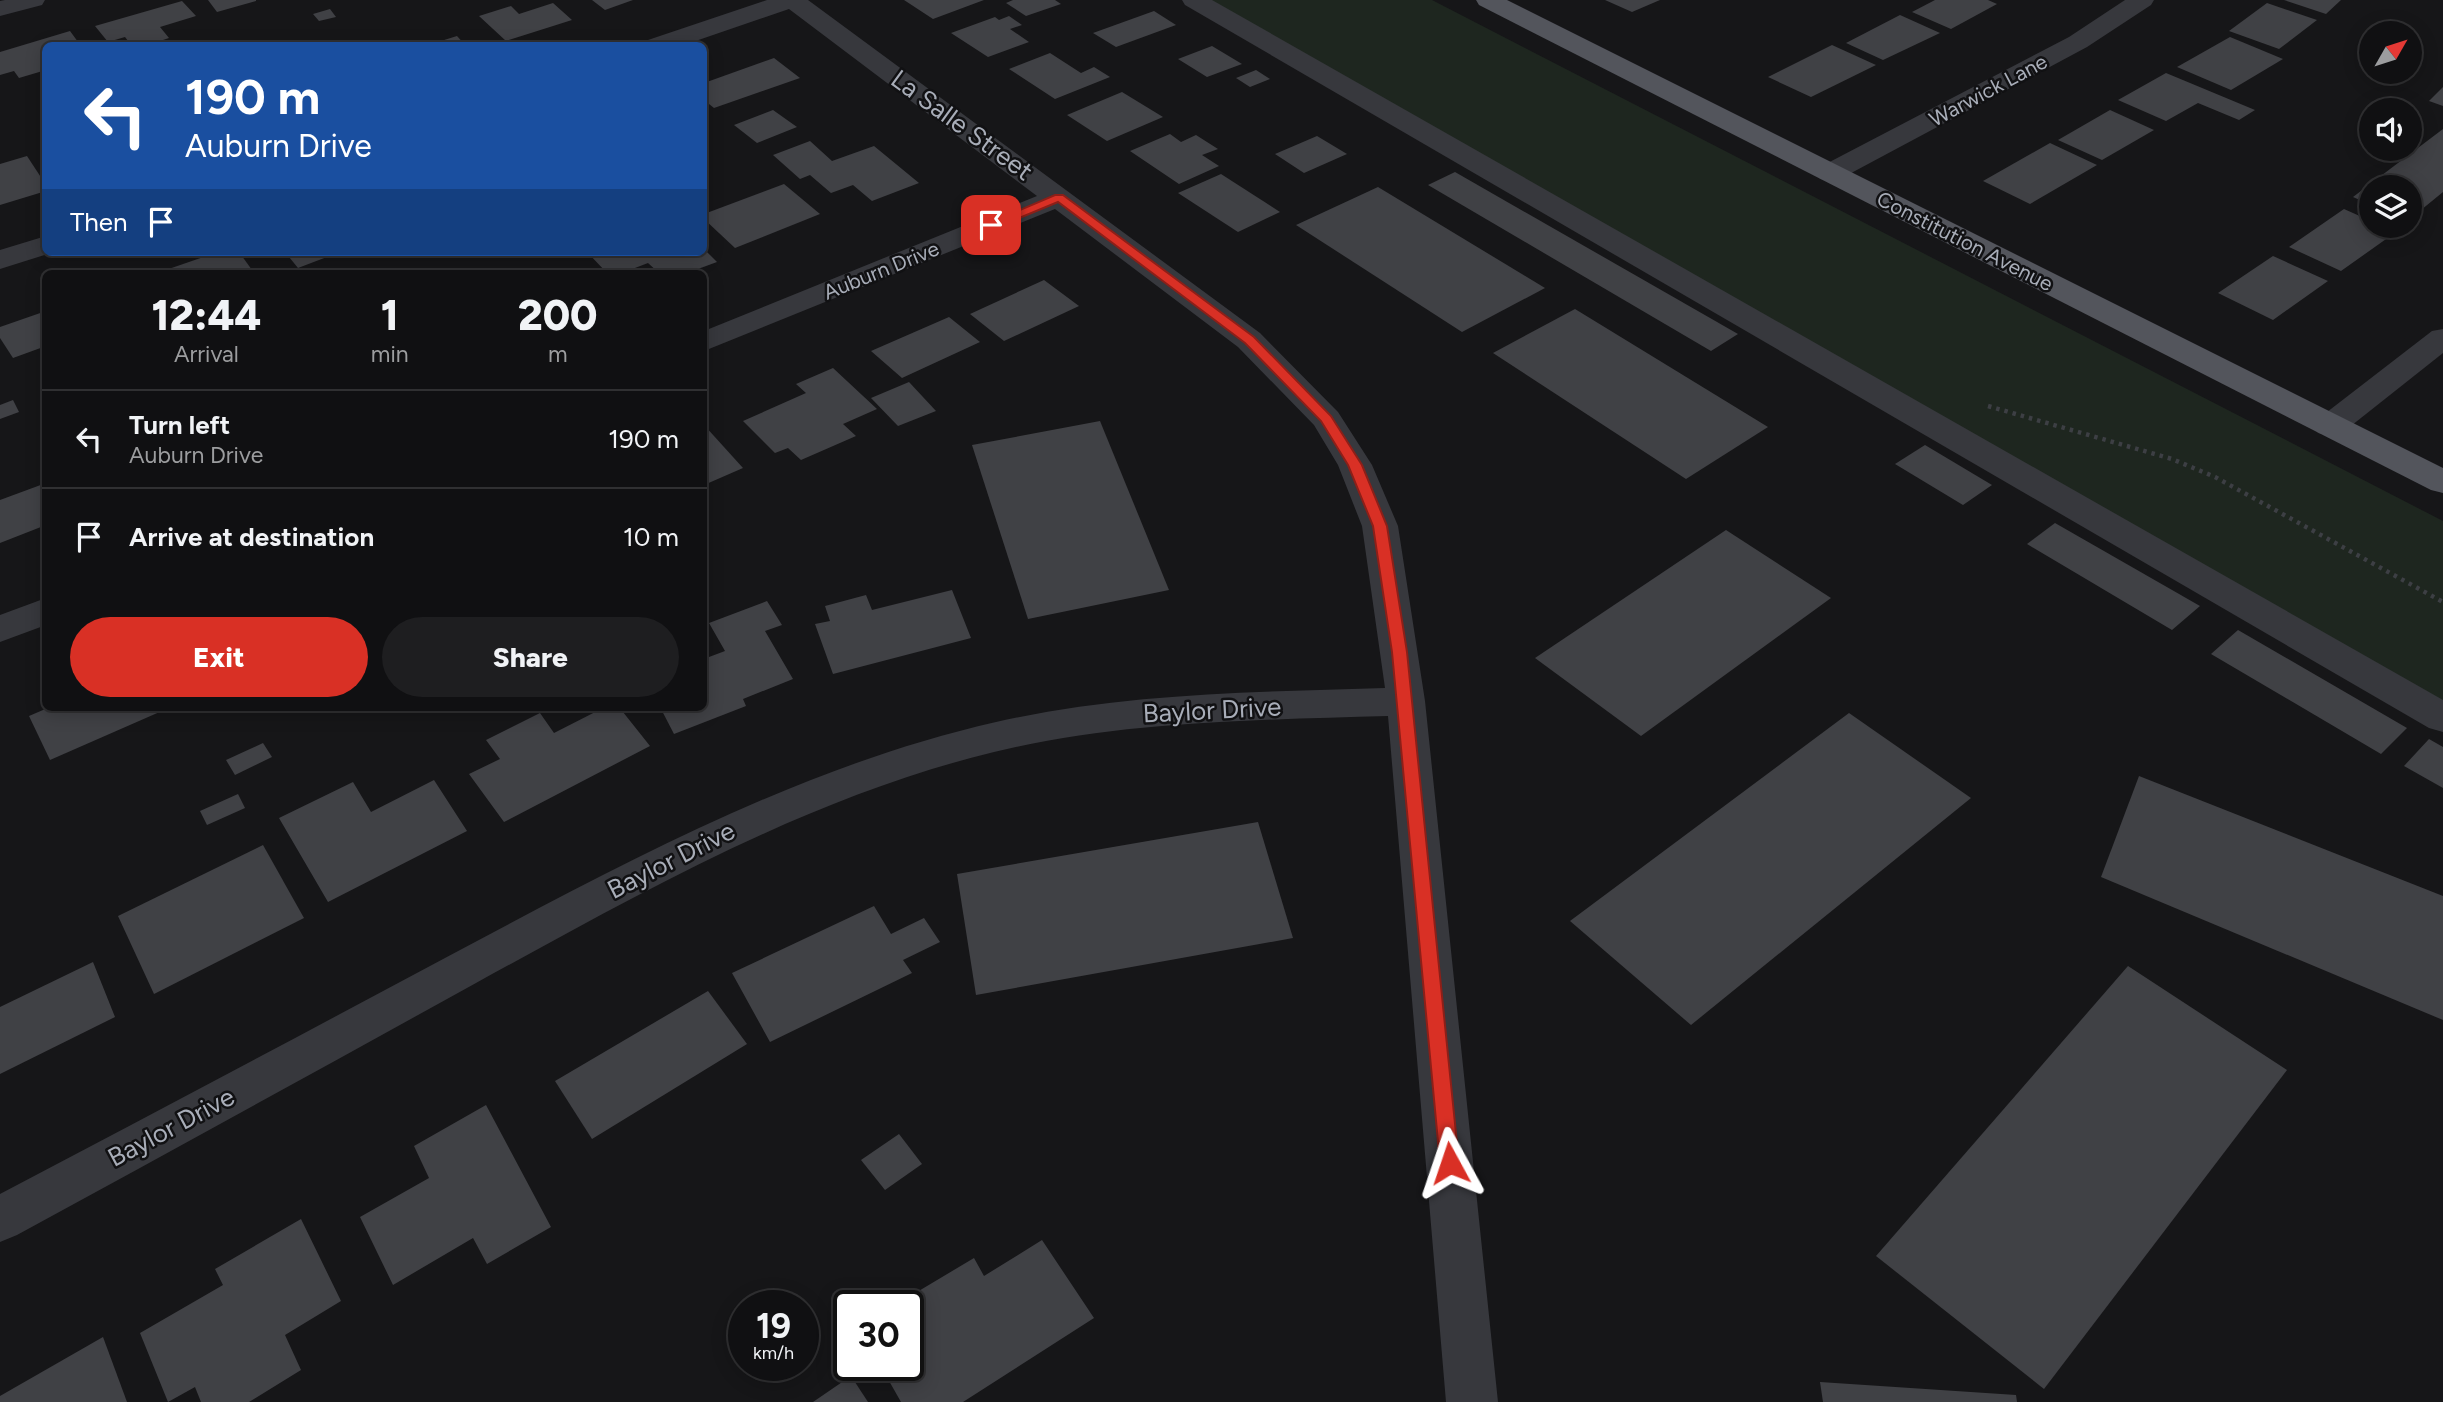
<!DOCTYPE html>
<html lang="en">
<head>
<meta charset="utf-8">
<style>
	:root { --surface:#101012; --page:#1e1e20; --text:#f1f3f6; --muted:#9c9d9f; --line:#303032; --accent:#d93025 }
	body { margin:0; font-family:Figtree,sans-serif; background:var(--page); color:var(--text); height:100vh; display:flex; flex-direction:column; font-size:26px; white-space:nowrap }
	* { box-sizing:border-box; margin:0 }
	p { font-size:23px; color:var(--muted) }
	.icon { flex:none; width:38px; height:38px; fill:none; stroke:currentColor; stroke-width:2; stroke-linecap:round; stroke-linejoin:round }
	.map { position:relative; flex:1; overflow:hidden }
	.panel { position:absolute; left:42px; top:270px; width:665px; height:441px; display:flex; flex-direction:column; background:var(--surface); border-radius:10px; box-shadow:0 4px 18px #0003,0 0 0 2px var(--line) }
	.panel>* { flex:none }
	.guide { position:absolute; left:42px; top:42px; width:665px; height:214px; border-radius:10px; box-shadow:0 4px 18px #0003,0 0 0 2px var(--line); background:#1a4fa0; color:#fff; overflow:hidden }
	.needle { width:46px; rotate:51deg }
	.fabs { position:absolute; left:2359px; top:21px; display:grid; gap:14px }
	.fabs a { display:grid; place-items:center; width:63px; height:63px; border-radius:50%; background:var(--surface); box-shadow:0 4px 18px #0003,0 0 0 2px var(--line); font-size:35px }
	.speed { position:absolute; left:728px; top:1290px; display:flex; gap:14px; font-size:35px; font-weight:700; text-align:center }
	.speed>* { display:grid; place-content:center; width:91px; height:91px; border-radius:50%; background:var(--surface); box-shadow:0 4px 18px #0003,0 0 0 2px var(--line); line-height:1 }
	.speed small { font-size:18px; font-weight:400 }
	.speed .limit { border:4px solid #111; border-radius:10px; background:#fff; color:#111 }
	.pin { position:absolute; display:grid; place-items:center; width:60px; height:60px; color:#fff; margin:-30px; border-radius:14px; box-shadow:0 4px 10px #0006 }
	.me { position:absolute; width:77px; margin:-38px; rotate:355deg; stroke-linejoin:round; filter:drop-shadow(0 0 5px #0008) }
	.turn { display:flex; align-items:center; gap:24px; height:147px; padding:0 28px; font-size:32px }
	.turn .icon { width:91px; height:91px; stroke-width:2.5 }
	.turn b { display:block; font-size:49px; line-height:60px }
	.then { display:flex; align-items:center; height:66px; padding:0 28px; background:#0003; gap:14px; font-size:26px }
	.eta { display:flex; justify-content:space-evenly; align-items:center; height:119px; text-align:center }
	.eta b { font-size:42px; font-weight:800; line-height:49px }
	.cta { display:flex; gap:14px; margin-top:auto; padding:14px 28px }
	.cta a { flex:1; height:80px; border-radius:42px; background:var(--accent); color:#fff; font-size:28px; font-weight:800; line-height:80px; text-align:center }
	.cta a+a { background:var(--page); color:var(--text) }
	ul { padding:0; list-style:none }
	li { display:flex; align-items:center; gap:21px; height:98px; padding:0 28px; border-top:2px solid var(--line) }
	li div { flex:1 }
	li b { display:block; font-size:26px }
	li em { font-style:normal }
	.map>svg:first-child { display:block }
	.green { fill:#1e261f }
	.building { fill:#404145 }
	.lines { fill:none; stroke-linecap:round; stroke-linejoin:round }
	.path { stroke:#3d3f44; stroke-width:4.5; stroke-dasharray:3.5 5; stroke-linecap:butt }
	.minor { fill:#37383d; fill-rule:evenodd }
	.major { fill:#53555c; fill-rule:evenodd }
	.route { fill:#d93025; stroke:#8d1f18; stroke-width:2 }
	.labels { text-anchor:middle; dominant-baseline:central; stroke-width:5; stroke-linejoin:round; paint-order:stroke }
	.far-street-label { font-size:21px; fill:#a8adb8; stroke:#111113 }
	.street-label { font-size:26px; fill:#a8adb8; stroke:#111113 }
</style>
</head>
<body>
<div class="map">
<svg width="2443" height="1402" viewBox="0 0 2443 1402">
	<rect width="100%" height="100%" fill="#161618"/>
	<!-- green -->
	<polygon class="green" points="1202,0 1432,0 2443,521 2443,708"/>
	<!-- building -->
	<g class="building">
		<polygon points="208,0 256,0 256,1 217,12"/>
		<polygon points="592,0 633,0 605,10"/>
		<polygon points="904,0 984,0 933,19"/>
		<polygon points="1013,0 1055,0 1061,4 1026,16 1006,3"/>
		<polygon points="1605,0 1660,0 1632,12"/>
		<polygon points="1935,0 1988,0 1997,4 1951,29 1912,12"/>
		<polygon points="2284,0 2341,0 2326,14"/>
		<polygon points="182,1 196,16 160,27 169,38 145,46 132,46 125,37 108,42 95,26"/>
		<polygon points="553,3 572,20 506,41 479,16 511,6 519,14"/>
		<polygon points="2267,3 2317,20 2279,49 2229,31"/>
		<polygon points="330,9 336,17 319,21 313,14"/>
		<polygon points="1154,11 1176,25 1116,47 1093,33"/>
		<polygon points="1900,15 1940,33 1883,60 1846,43"/>
		<polygon points="1009,16 1022,25 1010,29 1029,42 988,57 951,33 995,17 999,20"/>
		<polygon points="70,31 81,46 46,46 46,70 19,78 14,71 0,75 0,52"/>
		<polygon points="457,36 466,46 428,46 428,45"/>
		<polygon points="2230,37 2283,59 2231,90 2177,67"/>
		<polygon points="1832,45 1876,65 1811,97 1768,77"/>
		<polygon points="1212,46 1242,64 1207,77 1178,59"/>
		<polygon points="1050,53 1081,73 1094,67 1110,77 1055,99 1009,69"/>
		<polygon points="774,58 800,78 714,108 704,100 704,83"/>
		<polygon points="1256,70 1270,79 1250,87 1236,78"/>
		<polygon points="2166,73 2255,110 2239,120 2198,103 2166,121 2118,100"/>
		<polygon points="2443,87 2443,106 2429,101"/>
		<polygon points="1122,92 1163,117 1107,141 1067,115"/>
		<polygon points="773,110 797,127 757,143 734,125"/>
		<polygon points="2110,110 2154,130 2102,160 2058,140"/>
		<polygon points="2443,129 2443,192 2410,219 2410,187 2371,187 2371,205 2353,197"/>
		<polygon points="1170,134 1181,142 1196,135 1218,149 1202,155 1219,166 1179,184 1130,151"/>
		<polygon points="1317,136 1347,154 1304,173 1275,154"/>
		<polygon points="810,141 832,161 874,146 919,183 872,201 853,185 831,193 810,175 800,179 773,155"/>
		<polygon points="2050,143 2097,165 2030,204 1983,181"/>
		<polygon points="27,156 46,185 46,191 0,205 0,164"/>
		<polygon points="1455,172 1738,334 1711,351 1428,185"/>
		<polygon points="1221,174 1280,212 1238,232 1178,193"/>
		<polygon points="784,184 820,214 735,248 704,219 704,214"/>
		<polygon points="1378,187 1545,288 1462,332 1296,225"/>
		<polygon points="2344,209 2371,221 2371,226 2382,226 2396,232 2341,271 2289,247"/>
		<polygon points="704,249 717,262 687,273 659,273 648,263 622,273 607,273 587,252 704,252"/>
		<polygon points="218,252 239,252 252,270 243,273 157,273"/>
		<polygon points="285,252 340,252 298,268"/>
		<polygon points="2273,256 2328,281 2273,320 2218,293"/>
		<polygon points="1044,280 1079,306 1004,341 970,314"/>
		<polygon points="1575,309 1768,427 1686,479 1493,353"/>
		<polygon points="46,311 46,346 13,358 0,338 0,327"/>
		<polygon points="949,317 980,342 902,378 871,351"/>
		<polygon points="833,368 877,409 843,424 856,436 801,460 788,448 775,453 743,421 806,393 796,384"/>
		<polygon points="909,382 936,411 898,426 871,398"/>
		<polygon points="13,400 19,412 0,419 0,405"/>
		<polygon points="1100,421 1169,590 1028,619 972,445"/>
		<polygon points="704,425 743,468 704,485"/>
		<polygon points="1925,445 1992,485 1963,505 1895,464"/>
		<polygon points="46,483 46,525 0,543 0,500"/>
		<polygon points="2055,523 2200,606 2172,630 2027,544"/>
		<polygon points="1726,530 1831,598 1641,736 1535,658"/>
		<polygon points="952,590 971,638 833,674 815,624 830,621 825,606 866,595 872,610"/>
		<polygon points="767,601 782,625 765,631 793,679 743,699 746,706 674,734 660,707 704,707 704,647 709,657 725,651 709,623"/>
		<polygon points="2238,630 2407,728 2381,754 2211,654"/>
		<polygon points="50,707 171,707 50,760 29,716"/>
		<polygon points="605,707 619,707 650,746 504,822 469,774 500,759 486,740 540,713 554,733"/>
		<polygon points="1849,713 1971,798 1691,1025 1570,921"/>
		<polygon points="2429,739 2443,747 2443,788 2404,766"/>
		<polygon points="263,743 272,757 235,775 226,760"/>
		<polygon points="2139,776 2443,896 2443,1020 2101,877"/>
		<polygon points="434,780 467,831 328,902 279,818 353,782 371,812"/>
		<polygon points="238,794 245,808 207,825 200,811"/>
		<polygon points="1258,822 1293,938 976,995 957,874"/>
		<polygon points="263,845 304,918 154,994 118,916"/>
		<polygon points="874,906 891,934 924,918 940,942 903,960 912,973 770,1042 732,973"/>
		<polygon points="93,962 115,1017 0,1074 0,1007"/>
		<polygon points="2128,966 2287,1070 2044,1389 1876,1256"/>
		<polygon points="708,991 747,1044 592,1139 555,1081"/>
		<polygon points="486,1105 551,1227 487,1264 473,1238 393,1285 360,1217 429,1178 414,1146"/>
		<polygon points="899,1134 922,1164 885,1190 861,1160"/>
		<polygon points="301,1219 341,1301 285,1335 301,1370 249,1402 201,1402 195,1387 168,1402 140,1333 223,1285 215,1269"/>
		<polygon points="1042,1240 1094,1318 963,1402 901,1402 880,1365 908,1365 908,1324 925,1314 912,1295 974,1258 984,1276"/>
		<polygon points="103,1337 127,1402 0,1402 0,1396"/>
		<polygon points="851,1376 868,1402 813,1402"/>
		<polygon points="1820,1382 2016,1395 2017,1402 1823,1402"/>
	</g>
	<g class="lines">
		<!-- path -->
		<polyline class="path" points="1988,406 2172,459 2215,477 2443,602"/>
		<!-- minor -->
		<g class="minor">
			<polygon points="5,0 45,0 42,5 0,16 0,1"/>
			<path d="M767,0H808L1260,333L1338,412L1372,465L1398,526L1425,701L1498,1402H1446L1388,716C1257,720 1122,721 994,752C809,797 642,892 476,983C324,1067 171,1151 17,1235L0,1242V1194C149,1116 297,1037 445,958C622,864 799,767 996,722C1123,693 1255,692 1385,688L1362,526L1338,465L1314,425L1238,347L1055,209L704,351V331L1037,196L789,9L681,46H642L645,41Z"/>
			<polygon points="1182,0 1212,0 2443,700 2443,732 2429,728 1185,5"/>
			<polygon points="2125,0 2154,0 2151,5 2087,47 1840,179 1830,181 1820,179 1816,173 1820,167 2069,37"/>
			<polygon points="46,236 46,252 54,252 0,269 0,250"/>
			<polygon points="2443,329 2443,353 2342,433 2330,436 2318,433 2313,426 2318,419 2432,331"/>
			<polygon points="46,598 46,625 0,642 0,615"/>
		</g>
		<!-- major -->
		<polygon class="major" points="1476,0 1507,0 2443,468 2443,493 2431,490 1479,5"/>
	</g>
	<!-- route -->
	<polygon class="route" points="1055,195 1063,195 1254,337 1331,416 1362,465 1387,526 1407,652 1459,1163 1456,1169 1450,1171 1443,1169 1440,1163 1392,652 1373,526 1348,465 1321,421 1245,343 1058,202 995,228 985,225"/>
	<g class="labels">
		<!-- far-street labels -->
		<g class="far-street-label">
			<text transform="translate(1988 90) rotate(-28)">Warwick Lane</text>
			<text transform="translate(1965 241) rotate(27)">Constitution Avenue</text>
			<text transform="translate(881 270) rotate(-22)">Auburn Drive</text>
		</g>
		<!-- street labels -->
		<g class="street-label">
			<text transform="translate(962 125) rotate(36)">La Salle Street</text>
			<text transform="translate(1212 710) rotate(-3)">Baylor Drive</text>
			<text transform="translate(671 860) rotate(-27)">Baylor Drive</text>
			<text transform="translate(171 1127) rotate(-28)">Baylor Drive</text>
		</g>
	</g>
</svg>
<div class="fabs">
<a><svg class="needle" viewBox="-14 -14 28 28"><path d="M0-13l5 13h-10z" fill="#e53935"/><path d="M0 13l5-13h-10z" fill="#9c9d9f"/></svg></a>
<a><svg class="icon" aria-label="sound" viewBox="0 0 24 24"><path d="M4 9h4l5-4v14l-5-4H4zM17 9q2 3 0 6"/></svg></a>
<a><svg class="icon" aria-label="layers" viewBox="0 0 24 24"><path d="M12 4l9 5-9 5-9-5zM3 14l9 5 9-5"/></svg></a>
</div>
<div class="speed"><div>19<small>km/h</small></div><div class="limit">30</div></div>
<div class="pin" style="left:991px;top:225px;background:#d93025"><svg class="icon" aria-label="arrive" viewBox="0 0 24 24"><path d="M6 21V4h12l-3 4 3 4H6"/></svg></div>
<svg class="me" style="left:1450px;top:1163px" viewBox="-20 -20 40 40"><path d="M0-17L14 15 0 8-14 15z" fill="#d93025" stroke="#fff" stroke-width="4"/></svg>
<div class="guide">
<div class="turn"><svg class="icon" aria-label="left" viewBox="0 0 24 24"><path d="M17 20v-9H6M10 6l-5 5 5 5"/></svg><div><b>190 m</b>Auburn Drive</div></div>
<div class="then">Then<svg class="icon" aria-label="arrive" viewBox="0 0 24 24"><path d="M6 21V4h12l-3 4 3 4H6"/></svg></div>
</div>
<section class="panel">
<div class="eta">
<div><b>12:44</b><p>Arrival</p></div>
<div><b>1</b><p>min</p></div>
<div><b>200</b><p>m</p></div>
</div>
<ul>
<li><svg class="icon" aria-label="left" viewBox="0 0 24 24"><path d="M17 20v-9H6M10 6l-5 5 5 5"/></svg><div><b>Turn left</b><p>Auburn Drive</p></div><em>190 m</em></li>
<li><svg class="icon" aria-label="arrive" viewBox="0 0 24 24"><path d="M6 21V4h12l-3 4 3 4H6"/></svg><div><b>Arrive at destination</b></div><em>10 m</em></li>
</ul>
<div class="cta"><a>Exit</a><a>Share</a></div>
</section>
</div>
</body>
</html>
